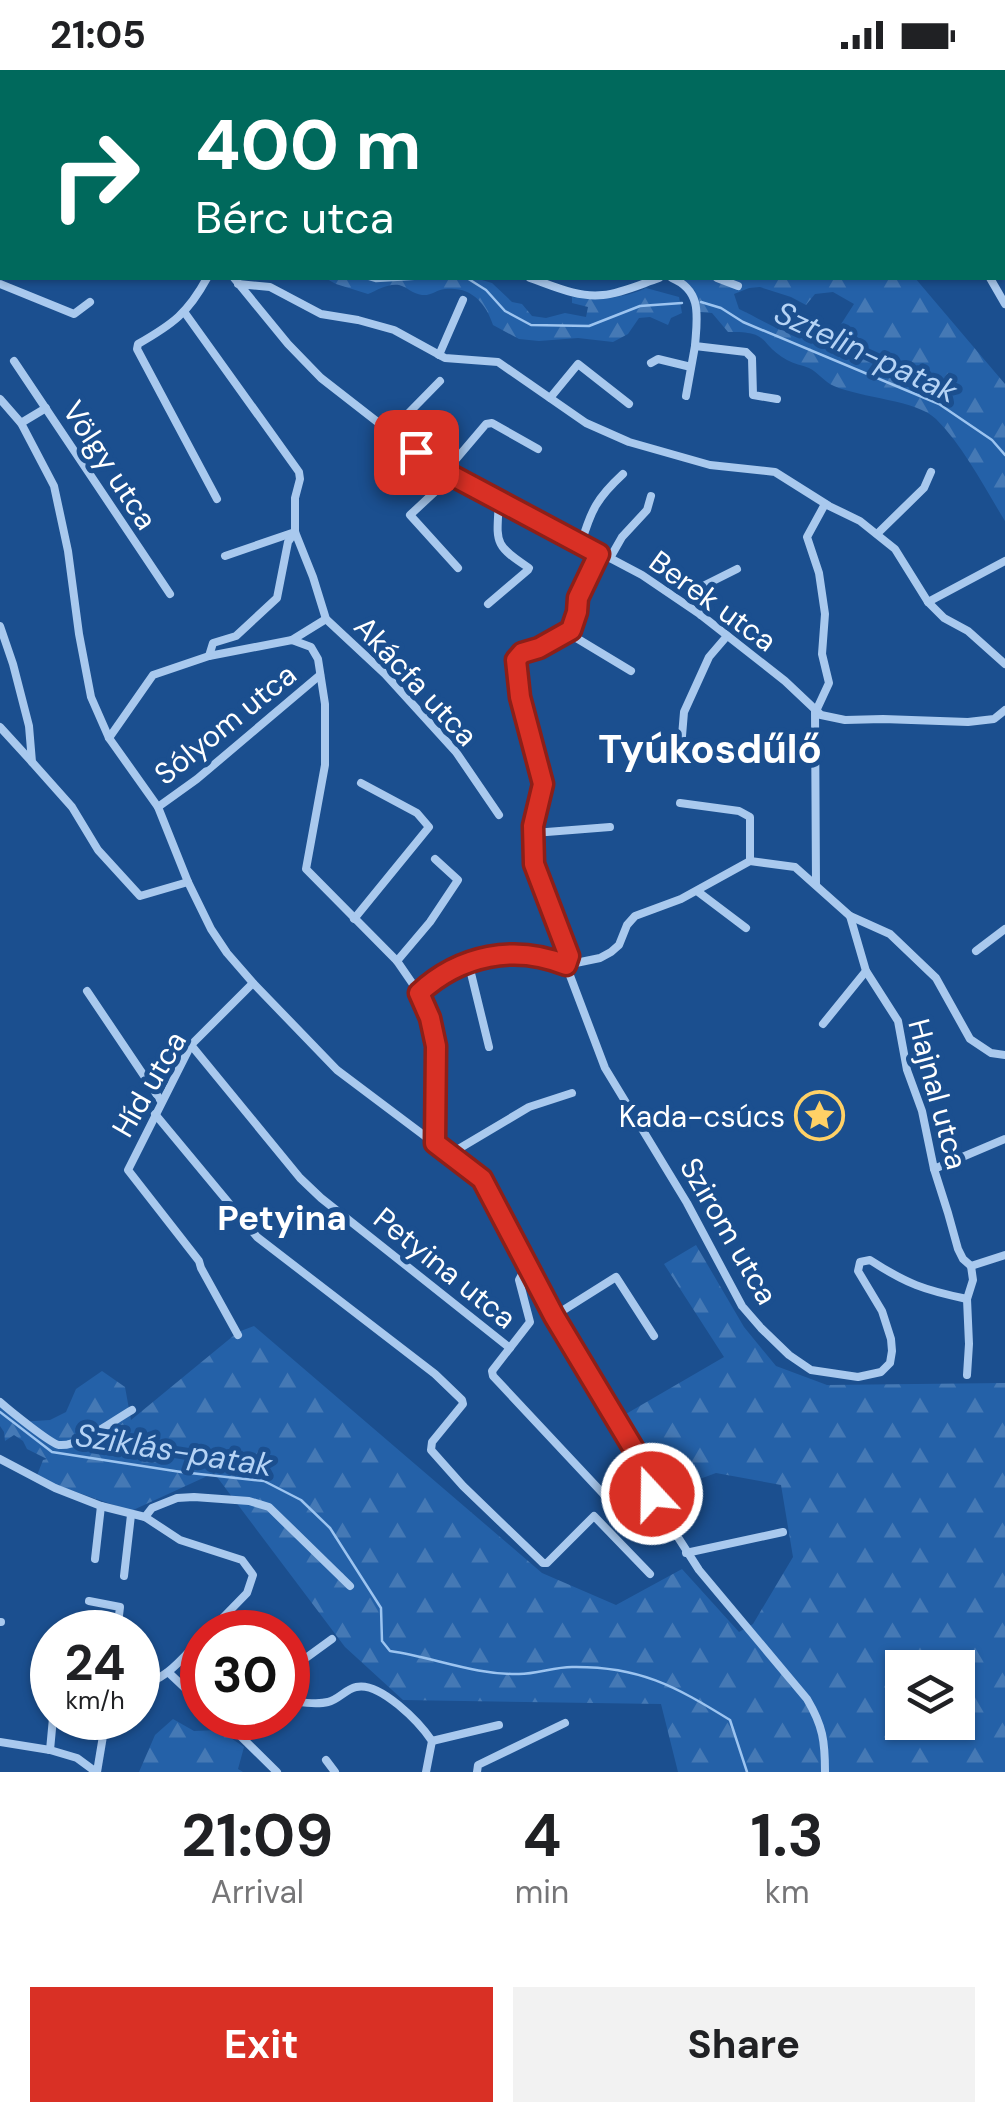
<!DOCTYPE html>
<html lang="en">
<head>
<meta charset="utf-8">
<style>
	:root { --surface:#fff; --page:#f2f2f2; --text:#202124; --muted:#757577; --accent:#d93025 }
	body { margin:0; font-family:"DM Sans",sans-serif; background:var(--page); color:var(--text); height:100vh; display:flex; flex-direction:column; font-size:38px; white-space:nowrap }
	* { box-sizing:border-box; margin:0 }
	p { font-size:32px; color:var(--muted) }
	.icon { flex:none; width:55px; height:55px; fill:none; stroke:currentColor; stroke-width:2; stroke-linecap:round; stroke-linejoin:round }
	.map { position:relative; height:1702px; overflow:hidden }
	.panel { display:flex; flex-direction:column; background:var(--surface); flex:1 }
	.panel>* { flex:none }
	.top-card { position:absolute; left:0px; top:0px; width:1005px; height:210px; box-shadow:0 2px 8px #0004; background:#00695c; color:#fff; overflow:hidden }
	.controls { position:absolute; left:885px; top:1580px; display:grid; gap:20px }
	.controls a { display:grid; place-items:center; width:90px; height:90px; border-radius:0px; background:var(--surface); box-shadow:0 2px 8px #0004; font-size:50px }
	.speed { position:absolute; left:30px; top:1540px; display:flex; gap:20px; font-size:50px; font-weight:700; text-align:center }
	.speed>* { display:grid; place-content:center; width:130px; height:130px; border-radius:50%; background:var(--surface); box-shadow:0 2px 8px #0004; line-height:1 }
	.speed small { font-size:25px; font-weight:400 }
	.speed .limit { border:15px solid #d22; background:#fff; color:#111 }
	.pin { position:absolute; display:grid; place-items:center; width:85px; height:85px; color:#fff; margin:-42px; border-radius:20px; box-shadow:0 5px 15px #0006 }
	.me { position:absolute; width:110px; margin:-55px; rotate:339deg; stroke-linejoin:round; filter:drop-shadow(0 0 8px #0008) }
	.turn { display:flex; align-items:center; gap:35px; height:210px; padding:0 30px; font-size:45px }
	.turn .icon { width:130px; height:130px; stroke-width:2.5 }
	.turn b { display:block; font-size:70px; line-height:85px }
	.eta { display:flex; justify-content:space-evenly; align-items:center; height:170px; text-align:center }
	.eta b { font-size:60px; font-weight:700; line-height:70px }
	.primary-button { display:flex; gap:20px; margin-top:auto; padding:20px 30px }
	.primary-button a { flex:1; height:115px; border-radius:0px; background:var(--accent); color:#fff; font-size:40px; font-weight:700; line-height:115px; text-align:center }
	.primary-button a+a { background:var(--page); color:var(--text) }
	.status { display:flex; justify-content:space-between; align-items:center; height:70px; padding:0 50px; background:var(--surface); direction:ltr }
	.status svg { height:28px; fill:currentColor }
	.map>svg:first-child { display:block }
	.forest { fill:url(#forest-firs); fill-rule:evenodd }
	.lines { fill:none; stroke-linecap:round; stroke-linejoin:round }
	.stream { stroke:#9cc4f0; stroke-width:2.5 }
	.minor { stroke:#a9c9ee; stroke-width:8 }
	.major { stroke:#f0f6ff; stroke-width:10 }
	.route-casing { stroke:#8d1f18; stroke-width:25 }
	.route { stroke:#d93025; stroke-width:18 }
	.labels { text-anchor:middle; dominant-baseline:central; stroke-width:10; stroke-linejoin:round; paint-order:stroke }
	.street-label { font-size:30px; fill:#fff; stroke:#1b4f8f }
	.poi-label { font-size:30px; fill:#fff; stroke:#1b4f8f; text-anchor:end }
	.water-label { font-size:32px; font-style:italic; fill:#b5d3f5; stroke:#1b4f8f }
	.quarter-label { font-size:35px; font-weight:bold; fill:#fff; stroke:#1b4f8f }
	.district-label { font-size:40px; font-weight:bold; fill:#fff; stroke:#1b4f8f }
</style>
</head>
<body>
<div class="status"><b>21:05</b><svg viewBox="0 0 49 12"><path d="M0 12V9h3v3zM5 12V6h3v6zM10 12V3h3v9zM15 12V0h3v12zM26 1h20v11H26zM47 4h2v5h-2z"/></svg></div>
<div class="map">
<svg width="1005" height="1702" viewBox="0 0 1005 1702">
	<defs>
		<pattern id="forest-firs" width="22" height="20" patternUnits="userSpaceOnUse" patternTransform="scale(2.5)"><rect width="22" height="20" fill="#2461a8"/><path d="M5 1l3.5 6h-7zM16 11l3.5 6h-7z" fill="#4579b5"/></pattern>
	</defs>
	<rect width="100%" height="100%" fill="#1b4f8f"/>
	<!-- forest -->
	<g class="forest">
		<path d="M325,208H475L492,213L512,232L522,234L532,246L546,248L565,243L586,247L588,237L572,233V227C597,230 623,229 646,218L679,227L682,243L671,248L668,255L650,247L639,248L628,264L613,272L578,268L539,271L519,269L493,255C486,233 471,216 445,219C436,220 431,226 422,225C413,224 407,217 399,215C389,213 377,220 368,224L336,214Z"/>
		<path d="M682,208H915L1005,314V451C984,417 964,377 936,349C917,330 861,328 834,316C824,312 818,302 809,298C802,295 794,294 787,290C757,273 772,261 728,262L712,243L700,242L695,221ZM760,217L791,227L806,235L815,224L833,222L854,234L836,262C824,259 815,266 803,265C780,263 759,248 739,239L734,224L749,218Z"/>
		<path d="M696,1175L744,1257L776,1296L827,1315L1005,1313V1702H678L661,1634L403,1630L345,1577L214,1403L131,1441L36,1408L43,1390L47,1389L27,1379L23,1371L14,1365L5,1371L4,1362L0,1356V1335L20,1352L50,1350L66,1342L76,1319L102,1301L125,1317L131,1350L238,1262L254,1256L542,1503L616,1535L682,1499L739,1562L753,1554L793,1487L781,1415L716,1403L659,1424L643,1389L619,1348L724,1287L664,1194ZM902,1598H958V1652H902Z"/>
		<polygon points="173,1649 194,1661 219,1660 244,1677 238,1699 243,1702 139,1702 155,1665"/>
	</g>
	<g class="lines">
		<!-- stream -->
		<g class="stream">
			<polyline points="0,22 2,23"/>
			<polyline points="366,208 376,211 427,208"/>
			<polyline points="467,208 486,220 505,241 531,255 589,256 640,236 682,233"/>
			<polyline points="701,232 721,238 743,252 939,334 992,370 1005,385"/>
			<path d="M0,1342L52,1382L181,1402L264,1411L301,1430L330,1458L381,1538L382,1571L390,1581C433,1587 474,1605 519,1604C537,1604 554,1597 572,1597C639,1596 675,1616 730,1650L747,1702"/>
		</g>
		<!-- minor -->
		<g class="minor">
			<polyline points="96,0 102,2"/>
			<polyline points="207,0 210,2"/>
			<polyline points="349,0 351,2"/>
			<polyline points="622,0 631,2"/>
			<polyline points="742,0 748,2"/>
			<polyline points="824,0 826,2"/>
			<polyline points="925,0 926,2"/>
			<polyline points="417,2 421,0"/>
			<polyline points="661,2 661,0"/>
			<polyline points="759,2 760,0"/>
			<polyline points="892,2 894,0"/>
			<polyline points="983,2 984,0"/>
			<polyline points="1002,20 1005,21"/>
			<polyline points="0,32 2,33"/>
			<polyline points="1002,86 1003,85"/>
			<path d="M207,208C188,243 173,254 138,274L137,279L217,429"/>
			<polyline points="234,208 288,274 321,308 416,382 453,405 642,505 701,545 785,611 821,645 845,650 883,649 968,652 994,649 1005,640"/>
			<path d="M530,208C553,216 578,228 603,225C622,223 641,214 659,208"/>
			<path d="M672,208C703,221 697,248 695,276L746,282L752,288L753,325L777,329"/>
			<polyline points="717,208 738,216"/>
			<polyline points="990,208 1005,234"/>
			<polyline points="0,214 74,244 90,232"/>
			<polyline points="238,214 270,217 321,244 358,250 394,260 445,288 498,292 586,353 629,372 710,395 775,402 829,436 860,451 895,479 928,532 944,548 968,561 1005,594"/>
			<polyline points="185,243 299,402 300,409 295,428 295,462 313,507 326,549 385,604 456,682 499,745"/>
			<polyline points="439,285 463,230"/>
			<polyline points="14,291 170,524"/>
			<polyline points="651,293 658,289 691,297"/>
			<polyline points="686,326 695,276"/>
			<polyline points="550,328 578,294 629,334"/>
			<path d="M0,329L21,353L54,416L68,481L79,564L91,627L109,668L158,737L188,812L211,859L227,883L253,913L337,1000L482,1109L554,1246L645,1397L656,1433L699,1500L807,1629C823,1656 825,1671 825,1702"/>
			<polyline points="21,353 46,338"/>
			<polyline points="390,362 440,311"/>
			<polyline points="446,401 486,354 492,353 538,379"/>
			<polyline points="453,405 410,445 458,498"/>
			<polyline points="877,464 924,418 931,402"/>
			<path d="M581,474C591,440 597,428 623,404"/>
			<path d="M599,484L578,527L571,560L557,570L522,583L516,590L520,627L541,701L543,714L533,755L534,794L569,886L566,895L605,998L687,1133L742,1236L761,1258L789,1285L811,1300L858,1307L881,1302L890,1293L892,1281L891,1269L882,1241L858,1201L860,1192L870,1190C907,1214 924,1220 967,1229"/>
			<polyline points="225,486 295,462"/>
			<polyline points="610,488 622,467 647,440 651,426"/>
			<polyline points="928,532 1005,491"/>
			<path d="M488,534L528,500L529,498C492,474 497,472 499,430"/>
			<polyline points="701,545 703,516 737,499"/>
			<polyline points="0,556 13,594 29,656 32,692 72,737 98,780 140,826 188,812"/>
			<polyline points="568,563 631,601"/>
			<polyline points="292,570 326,549"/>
			<polyline points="209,586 213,573 236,566 277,528 288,472 295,462"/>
			<polyline points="815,640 816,814"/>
			<polyline points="816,641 829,613 822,584 825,544 819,503 807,467 825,434"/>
			<polyline points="0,657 32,692"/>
			<polyline points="109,668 153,605 209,586 292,570 311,577 318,589 325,634 325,695 306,799 397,891 419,923 430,948 436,976 435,1073"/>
			<polyline points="680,690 684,642 709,587 727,566"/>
			<polyline points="680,733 739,741 750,747 750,791"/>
			<polyline points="158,737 197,709 320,605"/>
			<polyline points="534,763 610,757"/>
			<polyline points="697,821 746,858"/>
			<polyline points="850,846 890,864 936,908 970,969 991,983 1005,985"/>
			<polyline points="354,849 429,757 417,743 361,713"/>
			<polyline points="976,881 1005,859"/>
			<polyline points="397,891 430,852 458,810 435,789"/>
			<polyline points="468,891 489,977"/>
			<polyline points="566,895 600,888 611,882 619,875 627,855 635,846 681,829 750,791 795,797 850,846 866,901 898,951 907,1000 922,1041 934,1099 948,1143 958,1179 963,1189 971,1196"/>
			<polyline points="87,921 161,1031"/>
			<path d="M419,923C460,886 514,873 566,895"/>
			<polyline points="823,954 866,901"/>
			<polyline points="191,975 300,1108 321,1128 510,1278"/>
			<polyline points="155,1044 257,1167 435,1304 462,1330 463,1334 432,1372 431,1380 463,1416 543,1493 547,1493 594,1446 650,1504"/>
			<polyline points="450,1084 529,1037 572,1023"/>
			<polyline points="934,1099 1005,1069"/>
			<polyline points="527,1195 519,1210 530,1252 492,1301 493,1306 610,1431"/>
			<polyline points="971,1196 1005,1185"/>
			<polyline points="554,1246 616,1207 654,1266"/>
			<polyline points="238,1265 201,1198 199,1191 128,1100 191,975 253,913"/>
			<polyline points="967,1305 969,1274 967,1229 973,1210 971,1196"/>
			<path d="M0,1332C9,1340 51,1374 59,1375C80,1377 114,1350 132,1340"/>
			<polyline points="0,1389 55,1418 101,1436 145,1447 180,1470 242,1490 253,1505 247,1523 209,1562"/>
			<polyline points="145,1447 152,1438 177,1428 194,1427 249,1431 269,1437 350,1516"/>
			<polyline points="686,1483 783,1462"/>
			<polyline points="95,1489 101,1436"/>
			<polyline points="124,1506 131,1445"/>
			<polyline points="89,1531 120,1537 117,1562"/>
			<polyline points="0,1552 1,1552"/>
			<polyline points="288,1601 332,1569"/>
			<polyline points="168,1602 202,1634"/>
			<path d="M138,1614C165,1613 184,1586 202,1568"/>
			<path d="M288,1631C300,1632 316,1635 328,1632C338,1630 346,1619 356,1617C380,1611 420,1653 432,1671L426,1702"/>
			<polyline points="222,1648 277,1702"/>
			<polyline points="432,1671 499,1655"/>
			<polyline points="0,1672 50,1680 77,1688 96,1702"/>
			<polyline points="50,1680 53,1648"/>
			<polyline points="326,1690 335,1702"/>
			<polyline points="97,1702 106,1648"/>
			<polyline points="477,1702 478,1695 565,1653"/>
		</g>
		<!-- major -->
		<g class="major">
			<polyline points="6,2 8,0"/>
			<polyline points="0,12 2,8"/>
		</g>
	</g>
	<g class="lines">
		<defs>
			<path id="route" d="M416,382L453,406L599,484L578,528L577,542L571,560L539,578L522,583L516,590L520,627L543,714L533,756L534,794L569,886L566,895C515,874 460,885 419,923L430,948L436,976L435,1073L482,1109L554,1246L647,1401L652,1424"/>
		</defs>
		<!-- route casing -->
		<use href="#route" class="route-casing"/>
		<!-- route -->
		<use href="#route" class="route"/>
	</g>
	<!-- icons -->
	<defs>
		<symbol id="sight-ring" viewBox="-11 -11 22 22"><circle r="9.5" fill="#1b4f8f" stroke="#ffd166" stroke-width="1.5"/><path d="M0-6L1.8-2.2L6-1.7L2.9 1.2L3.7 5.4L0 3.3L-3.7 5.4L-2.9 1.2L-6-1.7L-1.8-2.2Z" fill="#ffd166"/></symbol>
	</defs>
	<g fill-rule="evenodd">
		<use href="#sight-ring" x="792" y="1018" width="55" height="55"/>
	</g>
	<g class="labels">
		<!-- street labels -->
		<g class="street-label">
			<text transform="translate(110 395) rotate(57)">Völgy utca</text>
			<text transform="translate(713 531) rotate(36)">Berek utca</text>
			<text transform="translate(416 611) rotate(47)">Akácfa utca</text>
			<text transform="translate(225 654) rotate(-39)">Sólyom utca</text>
			<text transform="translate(149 1014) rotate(-60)">Híd utca</text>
			<text transform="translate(938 1024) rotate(75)">Hajnal utca</text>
			<text transform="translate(729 1161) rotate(60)">Szirom utca</text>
			<text transform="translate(445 1198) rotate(39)">Petyina utca</text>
		</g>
		<!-- poi labels -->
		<g class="poi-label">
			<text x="785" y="1046">Kada-csúcs</text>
		</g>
		<!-- water labels -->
		<g class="water-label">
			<text transform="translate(866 282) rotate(25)">Sztelin-patak</text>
			<text transform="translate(174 1380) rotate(9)">Sziklás-patak</text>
		</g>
		<!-- quarter labels -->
		<g class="quarter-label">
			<text x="282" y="1148">Petyina</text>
		</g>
		<!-- district labels -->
		<g class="district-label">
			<text x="710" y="679">Tyúkosdűlő</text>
		</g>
	</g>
</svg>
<div class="controls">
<a><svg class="icon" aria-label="layers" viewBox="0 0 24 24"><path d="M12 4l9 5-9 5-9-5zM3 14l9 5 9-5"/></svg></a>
</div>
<div class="speed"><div>24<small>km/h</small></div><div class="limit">30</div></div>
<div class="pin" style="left:416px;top:382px;background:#d93025"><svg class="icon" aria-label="arrive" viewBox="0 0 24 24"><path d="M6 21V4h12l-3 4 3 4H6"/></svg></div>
<svg class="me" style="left:652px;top:1424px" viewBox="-20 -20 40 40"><circle r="17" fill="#d93025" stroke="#fff" stroke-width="3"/><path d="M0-11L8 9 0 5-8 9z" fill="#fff"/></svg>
<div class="top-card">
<div class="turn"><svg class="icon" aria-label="right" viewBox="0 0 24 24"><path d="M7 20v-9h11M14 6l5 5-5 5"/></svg><div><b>400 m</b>Bérc utca</div></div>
</div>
</div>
<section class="panel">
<div class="eta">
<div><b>21:09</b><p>Arrival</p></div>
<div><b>4</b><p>min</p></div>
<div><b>1.3</b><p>km</p></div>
</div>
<div class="primary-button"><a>Exit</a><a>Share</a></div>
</section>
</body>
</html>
